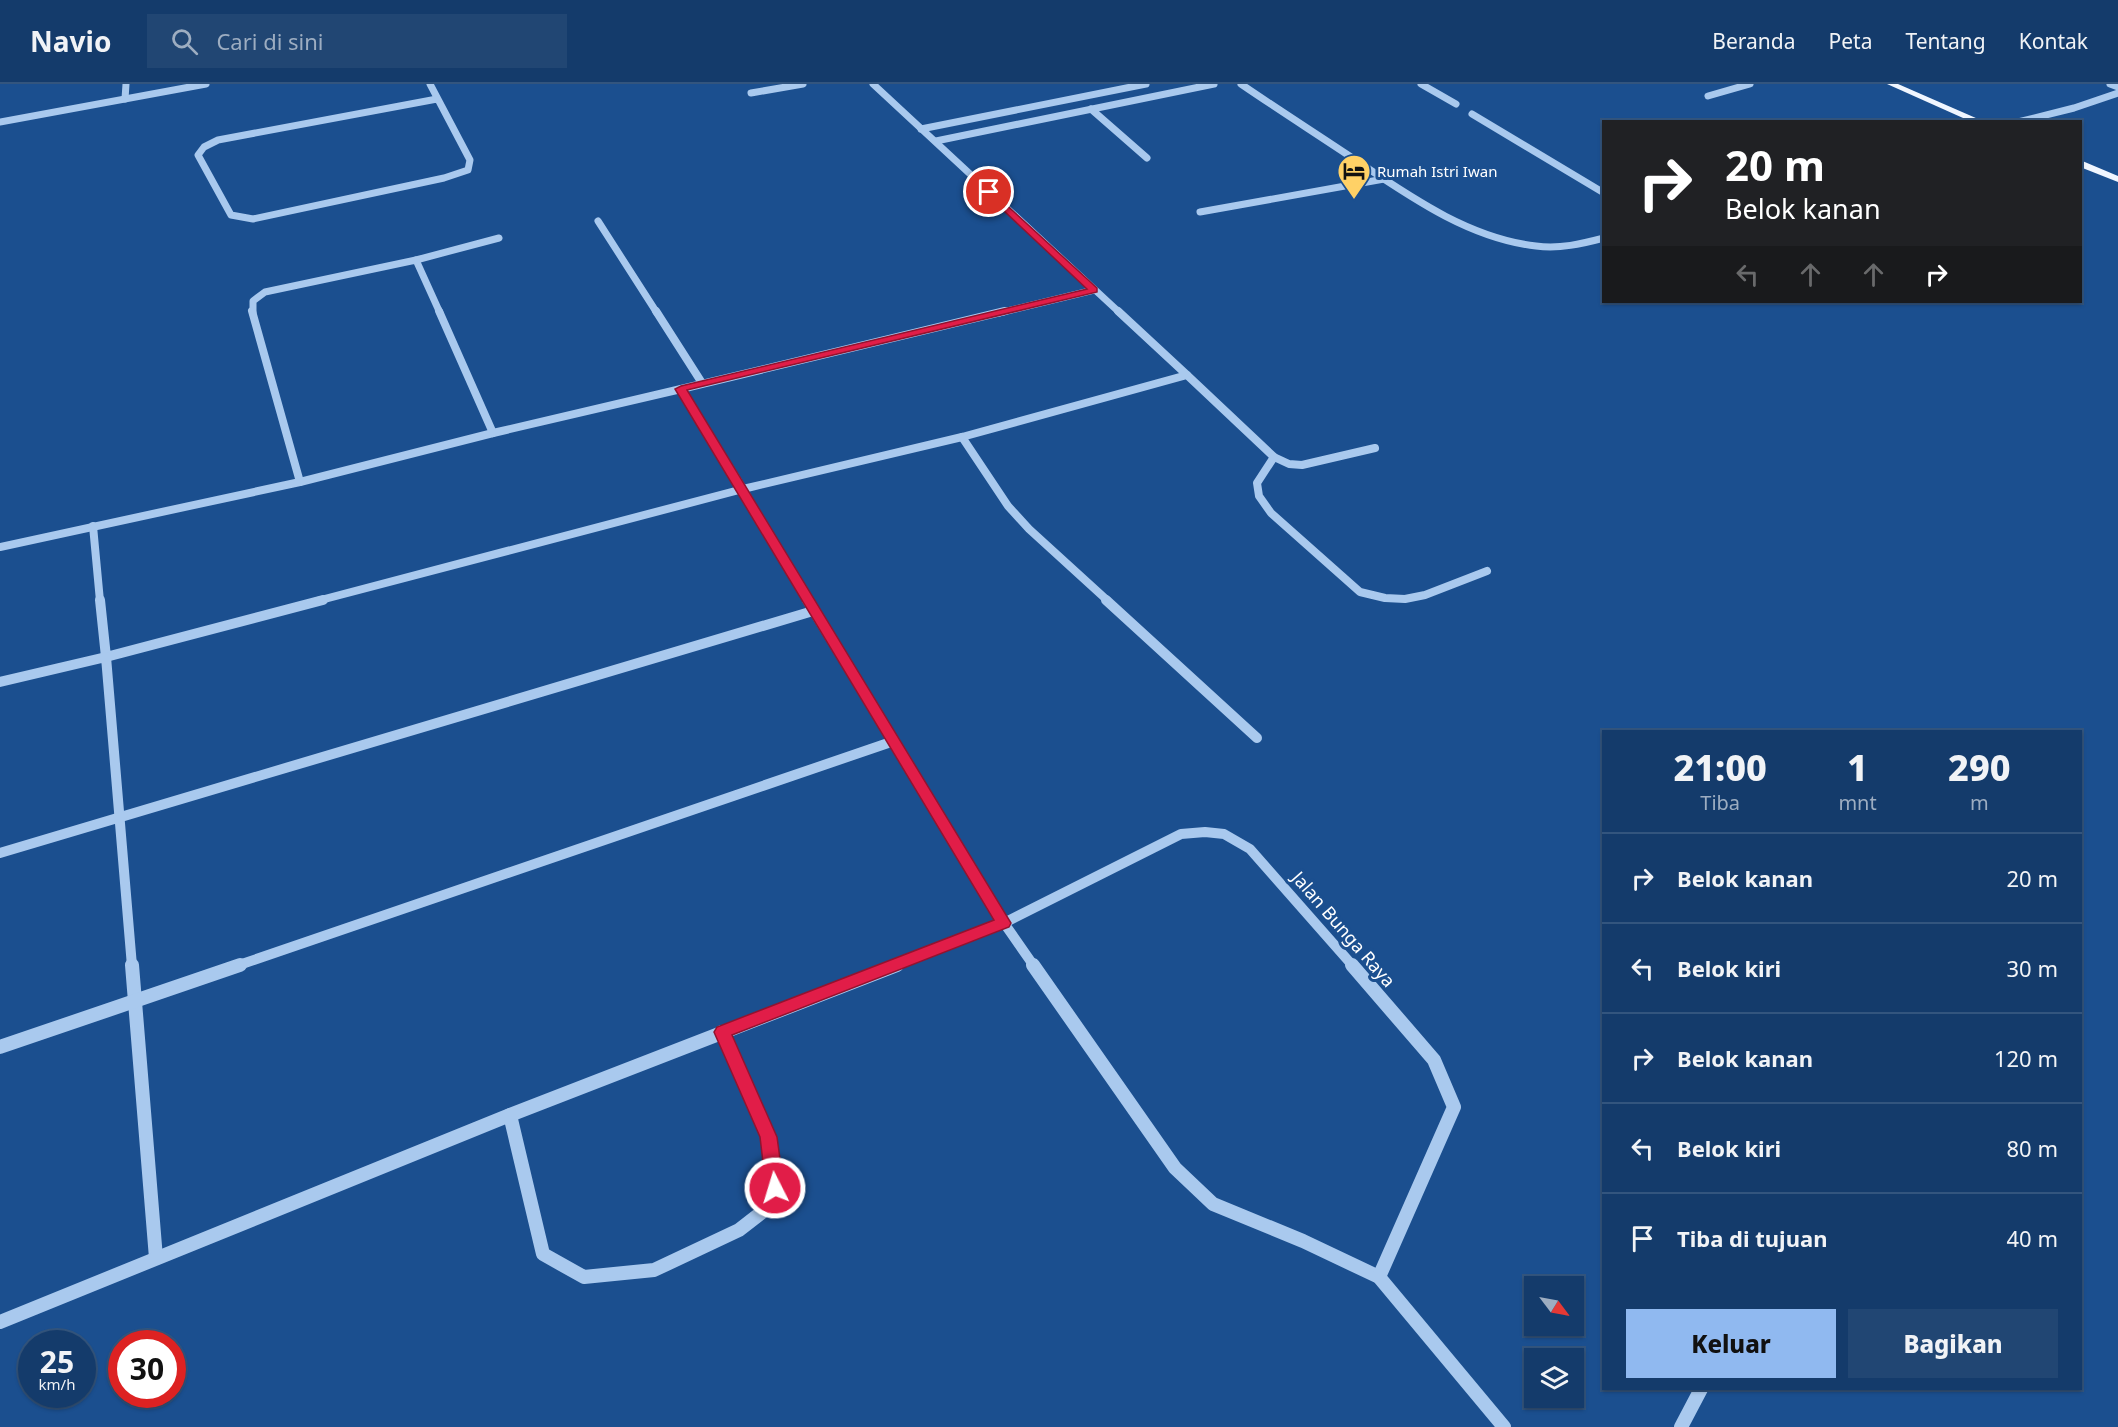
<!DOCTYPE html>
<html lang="id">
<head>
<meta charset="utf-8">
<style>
	:root { --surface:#143b6b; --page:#214673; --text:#f1f3f6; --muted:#9dadc1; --line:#33557e; --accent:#90b9f0 }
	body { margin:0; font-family:"Noto Sans",sans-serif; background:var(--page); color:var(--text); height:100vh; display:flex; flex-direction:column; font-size:22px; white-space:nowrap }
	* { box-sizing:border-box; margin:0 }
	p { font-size:20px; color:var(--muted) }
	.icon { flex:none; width:33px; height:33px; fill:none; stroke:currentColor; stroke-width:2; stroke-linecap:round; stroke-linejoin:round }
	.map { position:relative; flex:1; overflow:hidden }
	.drawer { position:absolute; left:1602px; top:646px; width:480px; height:660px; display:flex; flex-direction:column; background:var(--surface); border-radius:0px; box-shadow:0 2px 4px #0004,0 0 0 2px var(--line) }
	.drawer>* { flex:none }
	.banner { position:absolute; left:1602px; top:36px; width:480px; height:183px; border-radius:0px; box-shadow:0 2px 4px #0004,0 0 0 2px var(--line); background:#202124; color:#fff; overflow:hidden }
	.needle { width:39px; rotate:122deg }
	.tools { position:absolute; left:1524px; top:1192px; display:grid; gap:12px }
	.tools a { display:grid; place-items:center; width:60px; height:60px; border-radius:0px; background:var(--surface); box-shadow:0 2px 4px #0004,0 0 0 2px var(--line); font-size:30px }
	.speed { position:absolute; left:18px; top:1246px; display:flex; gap:12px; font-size:30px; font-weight:700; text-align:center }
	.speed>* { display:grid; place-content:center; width:78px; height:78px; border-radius:50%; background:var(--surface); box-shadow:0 2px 4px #0004,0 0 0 2px var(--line); line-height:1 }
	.speed small { font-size:15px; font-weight:400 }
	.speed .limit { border:9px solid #d22; background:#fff; color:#111 }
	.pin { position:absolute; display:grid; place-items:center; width:51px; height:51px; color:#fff; margin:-26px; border:3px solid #fff; border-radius:50%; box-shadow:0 2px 6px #0007 }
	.me { position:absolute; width:66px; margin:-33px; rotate:355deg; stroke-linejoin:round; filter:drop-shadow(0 0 4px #0008) }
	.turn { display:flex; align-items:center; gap:21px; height:126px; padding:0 24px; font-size:27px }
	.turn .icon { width:78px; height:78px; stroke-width:2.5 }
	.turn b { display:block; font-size:42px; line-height:51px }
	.lanes { display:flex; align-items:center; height:57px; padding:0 24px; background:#0003; justify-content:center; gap:30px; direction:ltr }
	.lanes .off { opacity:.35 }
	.eta { display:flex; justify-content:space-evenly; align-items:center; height:102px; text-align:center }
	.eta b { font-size:36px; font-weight:800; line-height:42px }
	.cta { display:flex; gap:12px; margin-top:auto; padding:12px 24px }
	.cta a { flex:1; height:69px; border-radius:0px; background:var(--accent); color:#111; font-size:24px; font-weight:800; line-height:69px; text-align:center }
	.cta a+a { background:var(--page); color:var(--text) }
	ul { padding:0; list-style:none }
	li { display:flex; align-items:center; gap:18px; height:90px; padding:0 24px; border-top:2px solid var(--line) }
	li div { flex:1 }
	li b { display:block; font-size:22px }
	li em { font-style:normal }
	header { display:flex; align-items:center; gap:36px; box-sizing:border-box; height:84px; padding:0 30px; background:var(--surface); border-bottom:2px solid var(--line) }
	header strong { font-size:28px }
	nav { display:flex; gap:33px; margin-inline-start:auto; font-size:21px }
	.search { width:420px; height:54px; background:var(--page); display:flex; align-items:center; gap:15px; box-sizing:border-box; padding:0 21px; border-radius:0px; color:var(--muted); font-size:22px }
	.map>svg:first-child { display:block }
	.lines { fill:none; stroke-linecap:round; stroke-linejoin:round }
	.minor-far3 { stroke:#a9c9ee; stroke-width:7 }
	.minor-far2 { stroke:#a9c9ee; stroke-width:8 }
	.minor-far1 { stroke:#a9c9ee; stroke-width:10 }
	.minor { stroke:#a9c9ee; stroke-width:14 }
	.major { fill:#f0f6ff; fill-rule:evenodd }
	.route { fill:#e11d48; stroke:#92132f; stroke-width:1.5 }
	.labels { text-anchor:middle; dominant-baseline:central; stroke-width:6; stroke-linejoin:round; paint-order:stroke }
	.far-poi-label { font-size:15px; fill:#fff; stroke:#1b4f8f; text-anchor:start }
	.street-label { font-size:18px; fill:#fff; stroke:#1b4f8f }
</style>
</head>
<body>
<header>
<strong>Navio</strong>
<div class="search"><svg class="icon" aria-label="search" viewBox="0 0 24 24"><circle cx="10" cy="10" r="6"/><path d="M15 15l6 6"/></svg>Cari di sini</div>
<nav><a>Beranda</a><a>Peta</a><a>Tentang</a><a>Kontak</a></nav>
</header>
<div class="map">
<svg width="2118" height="1343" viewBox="0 0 2118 1343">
	<rect width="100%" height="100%" fill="#1b4f8f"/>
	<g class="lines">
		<!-- minor-far3 -->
		<g class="minor-far3">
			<polyline points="430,0 470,76 468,86 444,94 253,135 231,131 198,71 204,63 218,56 437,15"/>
			<polyline points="873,0 1120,229"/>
			<path d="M1241,0C1276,24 1312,47 1348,71C1405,109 1466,154 1536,162C1560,165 1581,160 1604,154"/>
			<polyline points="1421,0 1456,20"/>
			<polyline points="2110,0 2118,3"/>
			<polyline points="751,9 803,0"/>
			<polyline points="1708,12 1750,0"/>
			<polyline points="125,15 126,0"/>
			<polyline points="1091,25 1147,74"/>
			<polyline points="1472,30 1604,109"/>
			<polyline points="0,38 206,0"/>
			<polyline points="2018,38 2074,24 2118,9"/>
			<polyline points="921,45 1146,0"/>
			<polyline points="936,57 1214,0"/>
			<polyline points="1200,128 1384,95"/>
			<polyline points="598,137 657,229"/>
			<polyline points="416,176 499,154"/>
			<polyline points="253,229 253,217 265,208 416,176 440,229"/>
			<polyline points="999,229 1094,206"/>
		</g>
		<!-- minor-far2 -->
		<g class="minor-far2">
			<polyline points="252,227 300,398"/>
			<polyline points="439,227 493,349"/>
			<polyline points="656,227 702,299"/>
			<polyline points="1118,227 1187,291"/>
			<polyline points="962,353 1008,422 1029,445 1108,517"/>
			<polyline points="1274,373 1289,380 1302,381 1375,364"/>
			<polyline points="93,442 100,517"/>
			<polyline points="0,463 300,398 493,349 681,305"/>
			<polyline points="317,517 743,405 681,305 1005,227"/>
			<polyline points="807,517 743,405 962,353 1187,291 1274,373 1257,399 1259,412 1271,429 1360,508 1385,514 1405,515 1425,511 1487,487"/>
		</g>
		<!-- minor-far1 -->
		<g class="minor-far1">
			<polyline points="100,516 106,573 323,516"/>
			<polyline points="807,516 1004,839 1034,882"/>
			<polyline points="1106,516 1257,654"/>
			<polyline points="0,598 106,573 132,882"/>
			<polyline points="0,769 813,527"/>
			<polyline points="236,882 894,657"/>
			<polyline points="893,882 1004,839 1181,750 1205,748 1224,750 1250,765 1353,882"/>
		</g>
		<!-- minor -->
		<g class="minor">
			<polyline points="132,881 156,1174"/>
			<polyline points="1033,881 1175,1084 1213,1120 1303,1157 1379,1193 1504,1343"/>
			<polyline points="1352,881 1434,976 1454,1023 1379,1193"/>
			<polyline points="0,963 240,881"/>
			<polyline points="510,1031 543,1170 584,1193 654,1186 739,1146 775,1118 769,1053 722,948"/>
			<polyline points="0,1238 510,1031 897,881"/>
			<polyline points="1681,1343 1701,1305"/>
		</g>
		<!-- major -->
		<g class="major">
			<polygon points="1887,0 1898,0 1985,38 1972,38"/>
			<polygon points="2080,76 2118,92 2118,98 2080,83"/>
		</g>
	</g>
	<!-- route -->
	<polygon class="route" points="989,105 1097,204 1097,208 687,306 1011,839 1009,843 732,951 777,1053 784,1104 781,1110 775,1112 769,1110 766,1104 760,1053 714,948 717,943 994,836 675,305 681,302 1087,205 986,110 985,108"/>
	<!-- icons -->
	<defs>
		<symbol id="hotel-pin" viewBox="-11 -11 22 30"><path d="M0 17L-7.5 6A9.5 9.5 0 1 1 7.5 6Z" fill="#ffd166" stroke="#1b4f8f"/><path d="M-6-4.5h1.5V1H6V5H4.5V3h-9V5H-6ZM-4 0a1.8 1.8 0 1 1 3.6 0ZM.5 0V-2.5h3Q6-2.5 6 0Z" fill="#111"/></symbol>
	</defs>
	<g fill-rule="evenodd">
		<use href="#hotel-pin" x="1335" y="68" width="38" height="52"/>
	</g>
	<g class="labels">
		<!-- far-poi labels -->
		<g class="far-poi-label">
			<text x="1377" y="87">Rumah Istri Iwan</text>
		</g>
		<!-- street labels -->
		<g class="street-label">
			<text transform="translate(1344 845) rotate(49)">Jalan Bunga Raya</text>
		</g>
	</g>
</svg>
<div class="tools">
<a><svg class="needle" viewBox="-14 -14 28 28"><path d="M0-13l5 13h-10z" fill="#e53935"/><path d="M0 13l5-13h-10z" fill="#9dadc1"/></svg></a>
<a><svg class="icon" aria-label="layers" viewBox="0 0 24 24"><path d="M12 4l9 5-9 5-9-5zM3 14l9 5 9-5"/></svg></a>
</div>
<div class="speed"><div>25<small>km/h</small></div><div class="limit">30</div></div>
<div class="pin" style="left:989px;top:108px;background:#d93025"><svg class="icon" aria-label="arrive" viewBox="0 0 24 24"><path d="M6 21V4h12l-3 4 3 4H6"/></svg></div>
<svg class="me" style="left:775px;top:1104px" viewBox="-20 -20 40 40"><circle r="17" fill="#e11d48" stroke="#fff" stroke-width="3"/><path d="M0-11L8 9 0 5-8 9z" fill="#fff"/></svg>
<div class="banner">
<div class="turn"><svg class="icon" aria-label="right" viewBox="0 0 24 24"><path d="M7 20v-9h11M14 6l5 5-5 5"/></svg><div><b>20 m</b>Belok kanan</div></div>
<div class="lanes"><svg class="icon off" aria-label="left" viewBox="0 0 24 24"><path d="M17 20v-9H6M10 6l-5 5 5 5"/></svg><svg class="icon off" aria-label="ahead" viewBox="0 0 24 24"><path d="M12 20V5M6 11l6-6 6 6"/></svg><svg class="icon off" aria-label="ahead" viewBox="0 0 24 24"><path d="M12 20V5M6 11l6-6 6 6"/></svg><svg class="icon" aria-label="right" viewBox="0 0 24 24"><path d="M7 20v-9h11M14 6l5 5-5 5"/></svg></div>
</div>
<section class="drawer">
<div class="eta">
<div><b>21:00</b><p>Tiba</p></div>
<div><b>1</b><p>mnt</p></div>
<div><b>290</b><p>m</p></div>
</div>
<ul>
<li><svg class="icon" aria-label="right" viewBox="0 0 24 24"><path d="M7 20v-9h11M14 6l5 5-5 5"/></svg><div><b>Belok kanan</b></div><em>20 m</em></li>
<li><svg class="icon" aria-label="left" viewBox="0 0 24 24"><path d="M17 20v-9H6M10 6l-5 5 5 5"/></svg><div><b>Belok kiri</b></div><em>30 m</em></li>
<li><svg class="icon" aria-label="right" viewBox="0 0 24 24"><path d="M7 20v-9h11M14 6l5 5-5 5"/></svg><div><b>Belok kanan</b></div><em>120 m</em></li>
<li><svg class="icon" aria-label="left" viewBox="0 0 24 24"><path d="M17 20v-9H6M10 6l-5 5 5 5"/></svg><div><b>Belok kiri</b></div><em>80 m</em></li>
<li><svg class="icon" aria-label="arrive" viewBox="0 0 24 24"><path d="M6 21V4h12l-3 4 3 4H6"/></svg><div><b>Tiba di tujuan</b></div><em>40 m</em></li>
</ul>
<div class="cta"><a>Keluar</a><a>Bagikan</a></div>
</section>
</div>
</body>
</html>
